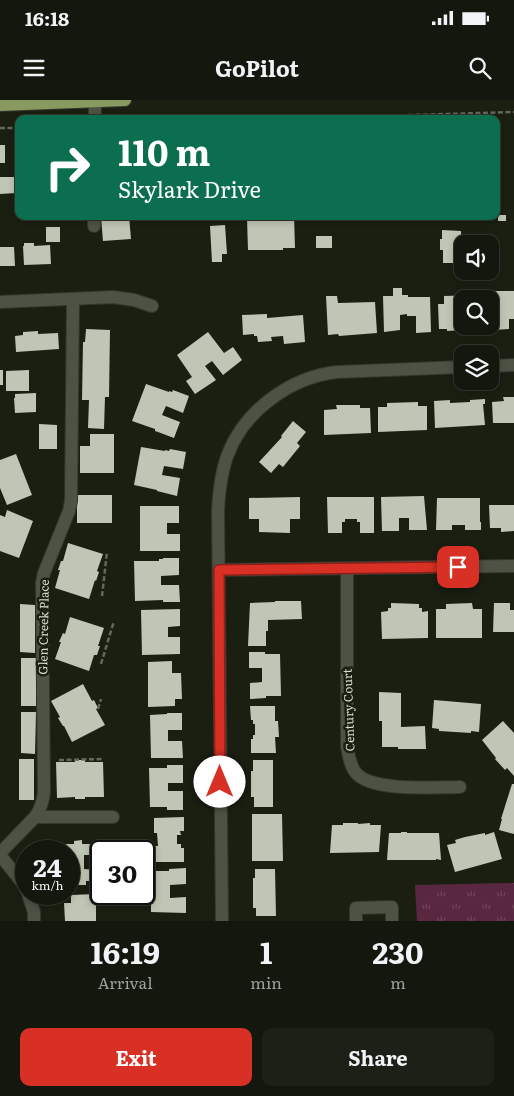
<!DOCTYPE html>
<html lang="en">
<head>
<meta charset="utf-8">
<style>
	:root { --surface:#14170e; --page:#1d2017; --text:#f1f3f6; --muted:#9d9f9e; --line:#33362e; --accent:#d93025 }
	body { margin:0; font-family:Literata,serif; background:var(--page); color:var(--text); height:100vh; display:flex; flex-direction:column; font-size:19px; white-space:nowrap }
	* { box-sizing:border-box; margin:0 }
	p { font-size:16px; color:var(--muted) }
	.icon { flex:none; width:28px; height:28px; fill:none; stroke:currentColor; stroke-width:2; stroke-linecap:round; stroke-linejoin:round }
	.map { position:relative; height:821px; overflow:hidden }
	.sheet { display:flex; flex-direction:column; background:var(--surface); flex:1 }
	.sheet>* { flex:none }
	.banner { position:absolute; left:15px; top:15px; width:485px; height:105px; border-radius:10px; box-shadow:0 2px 8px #0003,0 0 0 1px var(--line); background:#0b6e4f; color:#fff; overflow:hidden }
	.buttons { position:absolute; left:454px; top:135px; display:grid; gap:10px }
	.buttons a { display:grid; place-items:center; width:45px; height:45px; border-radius:10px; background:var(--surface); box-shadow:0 2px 8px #0003,0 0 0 1px var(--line); font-size:25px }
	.speed { position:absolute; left:15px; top:740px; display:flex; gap:10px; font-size:25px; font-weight:700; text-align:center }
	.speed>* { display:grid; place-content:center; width:65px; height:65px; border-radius:50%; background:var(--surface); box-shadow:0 2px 8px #0003,0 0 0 1px var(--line); line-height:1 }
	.speed small { font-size:12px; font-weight:400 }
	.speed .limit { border:2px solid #111; border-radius:8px; background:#fff; color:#111 }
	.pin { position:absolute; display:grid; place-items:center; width:42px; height:42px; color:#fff; margin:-21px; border-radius:10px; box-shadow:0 2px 8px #0006 }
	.me { position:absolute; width:55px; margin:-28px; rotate:0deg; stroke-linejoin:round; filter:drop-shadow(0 0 4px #0008) }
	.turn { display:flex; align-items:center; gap:18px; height:105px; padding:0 20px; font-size:22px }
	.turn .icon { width:65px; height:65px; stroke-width:2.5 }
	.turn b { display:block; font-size:35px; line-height:42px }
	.eta { display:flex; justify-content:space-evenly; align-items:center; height:85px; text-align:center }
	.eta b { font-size:30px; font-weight:700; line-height:35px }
	.action { display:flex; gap:10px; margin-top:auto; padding:10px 20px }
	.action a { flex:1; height:58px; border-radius:10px; background:var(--accent); color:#fff; font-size:20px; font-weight:700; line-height:58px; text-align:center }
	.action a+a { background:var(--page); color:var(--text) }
	.status { display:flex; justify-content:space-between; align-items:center; height:35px; padding:0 25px; background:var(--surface); direction:ltr }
	.status svg { height:14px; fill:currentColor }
	header { display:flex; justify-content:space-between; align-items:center; height:65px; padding:0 20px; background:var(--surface); font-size:22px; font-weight:700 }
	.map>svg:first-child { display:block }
	.grass { fill:url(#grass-tufts) }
	.building { fill:#c0c6b5 }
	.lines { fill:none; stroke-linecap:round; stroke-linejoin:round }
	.minor-casing { stroke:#34372f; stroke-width:14 }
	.major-casing { stroke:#34372f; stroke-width:14 }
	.path { stroke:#63675c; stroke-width:2.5; stroke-dasharray:5 2.5; stroke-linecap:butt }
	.minor { stroke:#4d5244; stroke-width:12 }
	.major { stroke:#899a60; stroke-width:12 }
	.route-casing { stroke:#8d1f18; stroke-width:12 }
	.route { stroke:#d93025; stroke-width:9 }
	.labels { text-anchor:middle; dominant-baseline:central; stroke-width:5; stroke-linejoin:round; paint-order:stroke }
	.street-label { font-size:12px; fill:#d9dcd4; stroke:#1b1f12 }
</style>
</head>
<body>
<div class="status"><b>16:18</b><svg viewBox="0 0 49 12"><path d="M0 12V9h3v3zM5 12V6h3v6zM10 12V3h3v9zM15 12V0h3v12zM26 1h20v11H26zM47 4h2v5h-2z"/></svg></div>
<header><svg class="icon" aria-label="menu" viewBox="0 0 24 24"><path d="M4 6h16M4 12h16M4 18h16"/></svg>GoPilot<svg class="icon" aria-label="search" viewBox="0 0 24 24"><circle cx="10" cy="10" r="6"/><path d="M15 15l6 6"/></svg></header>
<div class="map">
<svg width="514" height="821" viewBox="0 0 514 821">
	<defs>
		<pattern id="grass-tufts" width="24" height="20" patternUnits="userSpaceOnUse" patternTransform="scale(1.25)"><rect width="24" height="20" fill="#592740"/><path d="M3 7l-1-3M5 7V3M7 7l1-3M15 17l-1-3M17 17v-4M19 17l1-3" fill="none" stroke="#70465b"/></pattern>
	</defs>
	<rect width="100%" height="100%" fill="#1b1f12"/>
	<!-- grass -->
	<polygon class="grass" points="514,783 514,821 417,821 415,785"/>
	<!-- building -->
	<g class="building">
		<rect x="0" y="45" width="5" height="18"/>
		<polygon points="0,77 15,77 16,93 0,94"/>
		<rect x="498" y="115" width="8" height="6"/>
		<polygon points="114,116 129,116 131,139 103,141 101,117"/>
		<polygon points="252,116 294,116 295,148 283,148 283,150 248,150 247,118 252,118"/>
		<polygon points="225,125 227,154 222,154 222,162 212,162 210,126"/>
		<rect x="46" y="127" width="14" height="15"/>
		<polygon points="442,130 461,131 462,161 461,161 461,163 443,163 443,150 440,150 440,139 442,139"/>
		<rect x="316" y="136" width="16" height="12"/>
		<polygon points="24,143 34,143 34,146 50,145 51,164 24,165 23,146 24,146"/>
		<polygon points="0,147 14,147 15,166 0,166"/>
		<polygon points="393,188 402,188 402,195 408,195 408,197 430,197 431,232 416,233 416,216 407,216 407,214 400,215 400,230 384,232 383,196 393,196"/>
		<polygon points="492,191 514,191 514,219 509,219 509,229 494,230"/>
		<polygon points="478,195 478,199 462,199 462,226 478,226 478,229 447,231 447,229 439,229 438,204 444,204 444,196"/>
		<polygon points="326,196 337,196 338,203 375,202 377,233 339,236 338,234 328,235"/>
		<polygon points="267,214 267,218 303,215 305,242 284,244 283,236 271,237 272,241 258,242 257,236 254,236 254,234 243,235 242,215"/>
		<polygon points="86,229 110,230 109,297 105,297 104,329 88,328 89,300 82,300 83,242 85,242"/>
		<polygon points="38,231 38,234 58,233 59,249 16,252 15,236 23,235 23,232"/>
		<polygon points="208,232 224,253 233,247 242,260 223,275 212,261 205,266 216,280 195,294 186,281 192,277 177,255"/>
		<rect x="0" y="270" width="3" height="15"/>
		<polygon points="29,270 29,291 6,291 6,271"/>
		<polygon points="146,284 169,292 169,291 172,292 173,290 189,296 183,313 166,306 162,315 180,322 174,338 158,332 155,331 155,329 132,321"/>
		<polygon points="36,293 36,312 15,313 14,298 15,298 15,294"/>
		<polygon points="503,297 514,297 514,323 493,323 492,302 504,301"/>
		<polygon points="485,299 485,304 483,304 485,325 435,328 434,301 450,300 450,303 470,302 470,300"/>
		<polygon points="418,302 418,306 427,306 427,330 378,332 378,307 387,307 387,303"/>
		<polygon points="336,305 360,305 360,308 370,308 371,333 324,335 324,310 337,309"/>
		<polygon points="293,321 306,332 297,343 300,346 283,367 279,364 271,373 259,362 282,337 281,336"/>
		<polygon points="39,324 57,325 57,349 39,349"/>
		<polygon points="90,334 114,334 114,373 80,373 80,346 90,346"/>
		<polygon points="141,347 165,351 165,350 169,351 170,349 186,352 183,369 164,366 162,375 180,378 177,396 157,391 157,390 134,385"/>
		<polygon points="16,354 32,395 7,405 0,388 0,360"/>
		<rect x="77" y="395" width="35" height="28"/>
		<polygon points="424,396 427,430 409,430 409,418 399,418 399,431 382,431 381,397"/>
		<polygon points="300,397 300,419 290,419 290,433 259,432 259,419 249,419 249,398"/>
		<polygon points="327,397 374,397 374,433 360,433 360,422 357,422 357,419 345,419 345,422 342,422 342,433 328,433"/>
		<polygon points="437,398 480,398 480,422 481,422 481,430 465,430 465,425 452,425 452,430 436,430"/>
		<polygon points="489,405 514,405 514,431 501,432 501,428 490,428"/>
		<polygon points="140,406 179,406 179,423 167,423 167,434 180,434 180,451 140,451"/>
		<polygon points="7,410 33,421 19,458 0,451 0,415 5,417"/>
		<polygon points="68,443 103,454 97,471 99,472 96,481 95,480 89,499 55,488 60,470 58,470 61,461 63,461"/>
		<polygon points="163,458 179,458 179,475 161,476 161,485 179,485 180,502 163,502 163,500 135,501 134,461 159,461 159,459 163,459"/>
		<polygon points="275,501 301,501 302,519 268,520 268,531 266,531 266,546 248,546 250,503 275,502"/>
		<polygon points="391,503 419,504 419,508 422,508 422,512 428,511 428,538 382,539 381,512 388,511 388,508 391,508"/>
		<polygon points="472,503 473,509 482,509 482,538 436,538 436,509 446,509 446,504"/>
		<polygon points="494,503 510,503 510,510 514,510 514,532 493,532"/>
		<polygon points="20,504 35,505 35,553 20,552"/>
		<polygon points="180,509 180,526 168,527 168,537 180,537 180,554 142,555 141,510"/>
		<polygon points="70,517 104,528 98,546 100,546 97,555 94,555 89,571 55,559 61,542 59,542 63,533 65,534"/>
		<polygon points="249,552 265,552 265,554 280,554 281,596 266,596 266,598 250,599 250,583 262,582 262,568 249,568"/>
		<rect x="21" y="558" width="15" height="48"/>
		<polygon points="172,561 172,573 181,573 182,599 175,599 175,606 148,607 148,562"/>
		<polygon points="83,584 92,601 94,600 98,608 96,609 105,625 72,642 64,626 63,626 58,618 60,617 51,601"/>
		<polygon points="379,592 401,593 401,627 425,626 426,649 398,649 398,647 382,647 382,621 379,621"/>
		<polygon points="434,600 481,604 479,632 471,631 471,633 439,631 439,629 432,628"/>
		<polygon points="250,606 275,606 275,621 278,621 279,637 275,637 276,653 251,653 251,639 253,639 253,635 255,635 255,624 253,624 253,620 251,620"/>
		<polygon points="21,612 36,612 35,654 21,653"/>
		<polygon points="167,613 182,613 182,630 168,630 168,641 182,641 183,658 151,658 150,615 167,614"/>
		<polygon points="503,621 514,633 514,676 507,668 505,670 495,659 496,658 482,640"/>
		<rect x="19" y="659" width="15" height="41"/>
		<polygon points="75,660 85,660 85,662 103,662 104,697 85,697 85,699 75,699 75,697 57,698 56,662 75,662"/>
		<polygon points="253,660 273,660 273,707 254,707 254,697 251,697 251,671 253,671"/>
		<polygon points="167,665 183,665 183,683 168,683 168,691 183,691 183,710 167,710 167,707 150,707 149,668 167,668"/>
		<polygon points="512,684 514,684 514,734 499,730 502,719 501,719"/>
		<polygon points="252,714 282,714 283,761 252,761"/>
		<polygon points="184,717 184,731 180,731 181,735 177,735 177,744 181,744 181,748 184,748 184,762 154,762 154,746 158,746 157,733 154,733 154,718"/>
		<polygon points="343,723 358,723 358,724 370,723 370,725 381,725 379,752 330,753 332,725 343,725"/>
		<polygon points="401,732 407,732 407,733 439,733 441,760 436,759 436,760 387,760 389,733 401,733"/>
		<polygon points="494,732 502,759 455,772 447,745 456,743 455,740 465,737 485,733 485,735"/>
		<polygon points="82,740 82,744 90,744 90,755 84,755 84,769 97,770 97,781 86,781 86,785 75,785 75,781 69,781 69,751 54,751 54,748 67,748 66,744 74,744 74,741"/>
		<polygon points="186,768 186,784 170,785 170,798 186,797 186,813 151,812 151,771 169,771 169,769"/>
		<polygon points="255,769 275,769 276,816 256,816 256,808 253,808 253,778 255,778"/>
		<polygon points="96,794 96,821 65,821 64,803 71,803 71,795"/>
	</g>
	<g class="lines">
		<defs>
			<g id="minor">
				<polyline points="95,19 95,1"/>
				<polyline points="94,116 94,126"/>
				<polyline points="0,202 113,197 134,200 152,206"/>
				<polyline points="490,266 514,265"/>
				<path d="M347,469V647C349,656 350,666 356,673C372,692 436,687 460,687"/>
				<polyline points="219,470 514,466"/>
				<polyline points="35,717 113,717"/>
				<path d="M0,753L35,717C41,709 43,701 44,692L42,483L44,473L69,411L71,401L73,199"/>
				<polyline points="0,755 24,785 26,790"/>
				<polyline points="28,794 34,812 34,821"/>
				<path d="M222,821L218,411C219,391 221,372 228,354C245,310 291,277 337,272L462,267"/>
				<polyline points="356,821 356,808 392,807 392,821"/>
			</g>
			<polyline id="major" points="0,5 125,0"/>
		</defs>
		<!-- minor casing -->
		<use href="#minor" class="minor-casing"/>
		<!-- major casing -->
		<use href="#major" class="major-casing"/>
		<!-- path -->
		<g class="path">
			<polyline points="273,19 514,12"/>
			<polyline points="0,28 19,28"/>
			<polyline points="102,496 107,452"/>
			<polyline points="101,564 114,521"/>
			<polyline points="98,609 101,599"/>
			<polyline points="59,660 102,659"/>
		</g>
		<!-- minor -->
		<use href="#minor" class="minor"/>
		<!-- major -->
		<use href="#major" class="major"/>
	</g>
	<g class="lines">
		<defs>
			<polyline id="route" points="220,682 219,470 458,467"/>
		</defs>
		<!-- route casing -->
		<use href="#route" class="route-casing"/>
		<!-- route -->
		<use href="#route" class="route"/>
	</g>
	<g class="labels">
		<!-- street labels -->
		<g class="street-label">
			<text transform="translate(43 527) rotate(-89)">Glen Creek Place</text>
			<text transform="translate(348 610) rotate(-92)">Century Court</text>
		</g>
	</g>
</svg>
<div class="buttons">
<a><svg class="icon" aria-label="sound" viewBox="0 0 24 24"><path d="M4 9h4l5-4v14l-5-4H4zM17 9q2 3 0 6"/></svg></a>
<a><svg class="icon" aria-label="search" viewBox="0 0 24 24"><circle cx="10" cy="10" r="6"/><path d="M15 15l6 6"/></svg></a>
<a><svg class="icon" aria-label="layers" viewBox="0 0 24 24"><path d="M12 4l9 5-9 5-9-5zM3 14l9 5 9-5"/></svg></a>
</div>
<div class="speed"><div>24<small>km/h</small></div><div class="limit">30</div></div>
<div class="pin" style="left:458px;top:467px;background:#d93025"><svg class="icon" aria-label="arrive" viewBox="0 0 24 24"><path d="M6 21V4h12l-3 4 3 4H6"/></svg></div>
<svg class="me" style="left:220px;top:682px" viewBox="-20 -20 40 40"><circle r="19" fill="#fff"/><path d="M0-13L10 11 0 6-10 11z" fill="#d93025"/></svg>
<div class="banner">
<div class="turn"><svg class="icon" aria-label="right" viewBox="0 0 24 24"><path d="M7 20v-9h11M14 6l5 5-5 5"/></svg><div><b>110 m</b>Skylark Drive</div></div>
</div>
</div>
<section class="sheet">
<div class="eta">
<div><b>16:19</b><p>Arrival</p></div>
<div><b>1</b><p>min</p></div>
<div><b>230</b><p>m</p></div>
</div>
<div class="action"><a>Exit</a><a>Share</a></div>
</section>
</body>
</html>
